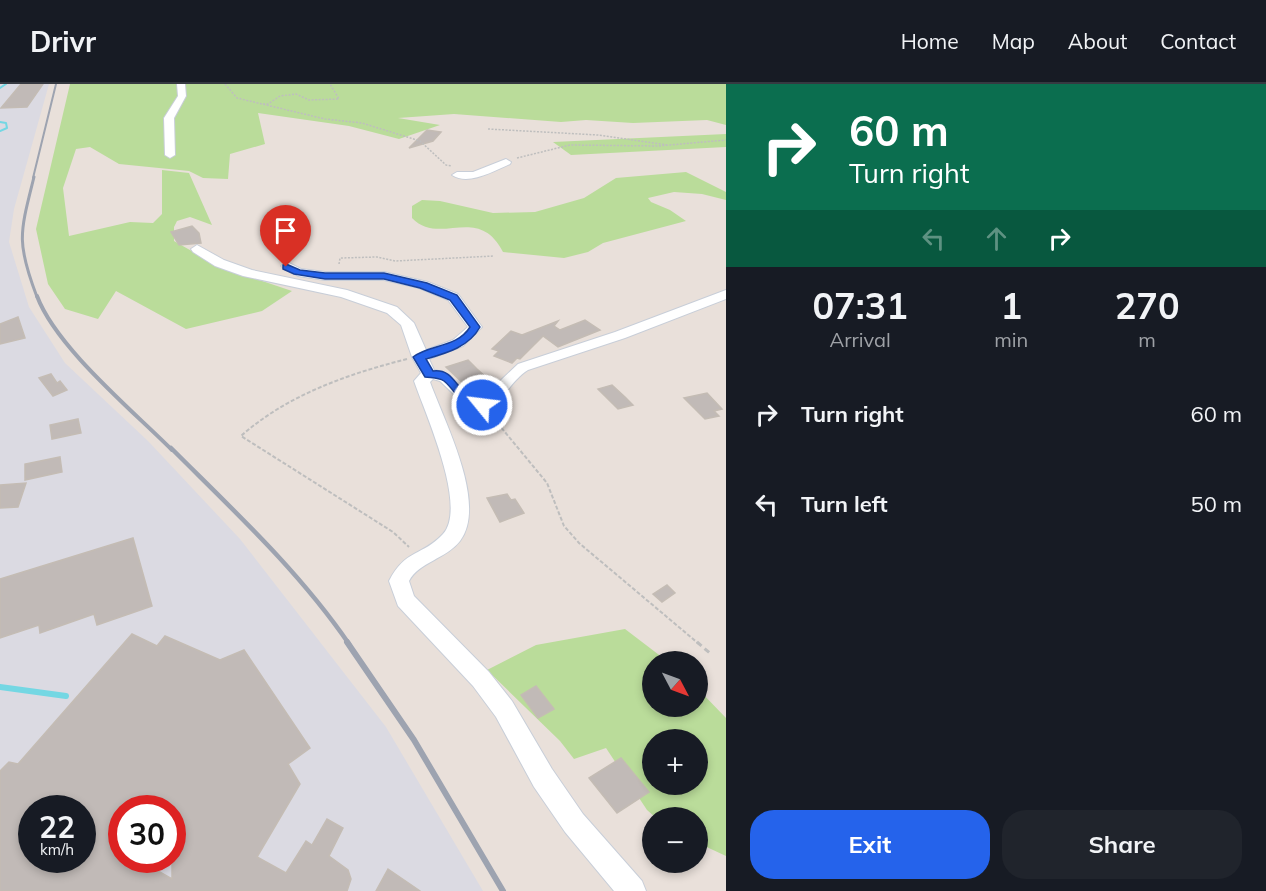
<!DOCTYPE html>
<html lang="en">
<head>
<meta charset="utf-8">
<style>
	:root { --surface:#171b24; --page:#20242c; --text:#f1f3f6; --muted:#9ea1a6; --line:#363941; --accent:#2563eb }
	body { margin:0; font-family:Mulish,sans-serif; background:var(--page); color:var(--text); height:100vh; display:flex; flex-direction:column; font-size:22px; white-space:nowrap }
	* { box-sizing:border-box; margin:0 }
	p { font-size:20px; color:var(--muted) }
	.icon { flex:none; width:33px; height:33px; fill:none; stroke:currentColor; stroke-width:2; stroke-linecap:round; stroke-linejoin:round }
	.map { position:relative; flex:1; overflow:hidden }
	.panel { display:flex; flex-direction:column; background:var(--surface); width:540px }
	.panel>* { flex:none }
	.guide { background:#0b6e4f; color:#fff; overflow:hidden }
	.needle { width:39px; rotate:131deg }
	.fabs { position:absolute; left:642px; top:567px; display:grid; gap:12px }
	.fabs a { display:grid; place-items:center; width:66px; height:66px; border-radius:50%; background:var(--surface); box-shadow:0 3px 9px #0003; font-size:30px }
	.speed { position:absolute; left:18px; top:711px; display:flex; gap:12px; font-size:30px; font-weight:700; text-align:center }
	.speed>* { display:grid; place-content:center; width:78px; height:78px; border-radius:50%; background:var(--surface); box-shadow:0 3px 9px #0003; line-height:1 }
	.speed small { font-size:15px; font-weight:400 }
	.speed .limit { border:9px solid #d22; background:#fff; color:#111 }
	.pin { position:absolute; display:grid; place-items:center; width:51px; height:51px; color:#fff; margin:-62px -26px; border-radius:50% 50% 50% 0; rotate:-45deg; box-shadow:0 0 6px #0007 }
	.pin .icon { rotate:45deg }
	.me { position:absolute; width:66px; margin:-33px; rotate:299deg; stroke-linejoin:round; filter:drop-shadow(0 0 4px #0008) }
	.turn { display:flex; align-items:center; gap:21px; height:126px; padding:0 24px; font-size:27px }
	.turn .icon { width:78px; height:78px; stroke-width:2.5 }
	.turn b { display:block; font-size:42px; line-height:51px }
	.lanes { display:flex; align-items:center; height:57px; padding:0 24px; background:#0003; justify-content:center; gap:30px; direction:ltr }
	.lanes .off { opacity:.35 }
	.eta { display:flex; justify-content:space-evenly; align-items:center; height:102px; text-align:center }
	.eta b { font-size:36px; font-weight:700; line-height:42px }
	.action { display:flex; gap:12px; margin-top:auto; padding:12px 24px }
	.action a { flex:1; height:69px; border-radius:24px; background:var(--accent); color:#fff; font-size:24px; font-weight:700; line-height:69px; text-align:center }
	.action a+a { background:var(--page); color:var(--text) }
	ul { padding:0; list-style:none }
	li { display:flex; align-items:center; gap:18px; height:90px; padding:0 24px }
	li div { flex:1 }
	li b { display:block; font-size:22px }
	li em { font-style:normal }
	header { display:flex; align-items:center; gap:36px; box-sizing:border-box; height:84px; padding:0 30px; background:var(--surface); border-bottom:2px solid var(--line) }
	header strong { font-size:28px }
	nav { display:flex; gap:33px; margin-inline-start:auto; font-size:21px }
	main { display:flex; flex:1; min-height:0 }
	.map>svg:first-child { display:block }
	.industrial { fill:#dbdae2; fill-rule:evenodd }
	.green { fill:#badc9a; fill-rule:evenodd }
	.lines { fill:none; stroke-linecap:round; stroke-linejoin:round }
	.stream-far1 { stroke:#74d7e3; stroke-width:2 }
	.stream { stroke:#74d7e3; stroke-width:6 }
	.building { fill:#c1bab7; stroke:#c4bcb4; stroke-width:1.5; fill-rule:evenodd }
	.minor-casing { stroke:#c8ced8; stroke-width:2 }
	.path-far2 { stroke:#bebebe; stroke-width:1.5; stroke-dasharray:2 1.5; stroke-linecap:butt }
	.path-far1 { stroke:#bebebe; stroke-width:2; stroke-dasharray:4 2; stroke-linecap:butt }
	.path { stroke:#bebebe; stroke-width:3; stroke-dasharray:6 4; stroke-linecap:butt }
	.minor { fill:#fff; fill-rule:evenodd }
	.rail-far4 { stroke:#9da3b0; stroke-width:2 }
	.rail-far3 { stroke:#9da3b0; stroke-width:3 }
	.rail-far2 { stroke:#9da3b0; stroke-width:4 }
	.rail-far1 { stroke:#9da3b0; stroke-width:4.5 }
	.rail { stroke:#9da3b0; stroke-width:6 }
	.route { fill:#2563eb; stroke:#184099; stroke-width:1.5 }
</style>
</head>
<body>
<header>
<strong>Drivr</strong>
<nav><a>Home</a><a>Map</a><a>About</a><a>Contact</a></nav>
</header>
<main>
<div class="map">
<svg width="726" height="807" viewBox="0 0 726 807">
	<rect width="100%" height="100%" fill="#e9e0da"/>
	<!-- industrial -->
	<path class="industrial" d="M0,0H49L14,125L9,158L29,223L65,279L148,357L240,455L386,643L483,807H0ZM32,724H82V776H32ZM122,724H172V776H122Z"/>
	<!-- green -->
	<g class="green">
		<polygon points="70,0 726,0 726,41 707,36 633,39 586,36 561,38 454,30 398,34 440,41 399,55 349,42 258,29 265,60 230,70 228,95 203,94 189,87 119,80 90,63 76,65 63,104 69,152 130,138 153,139 162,130 162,86 189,89 212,141 190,133 177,137 174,143 174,157 218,182 292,207 262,227 186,245 116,207 98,235 65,225 48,200 36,145"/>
		<polygon points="726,50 726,63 571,71 553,58"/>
		<path d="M686,88L726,108V116L702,110L674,108L648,114L651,118L670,126L686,137L603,159L588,168L564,174L503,168C478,119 440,163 412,134V122L422,116L440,117L493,129L535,128L584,114L616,94Z"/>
		<path d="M625,545L667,577L652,578V622H698V605L726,634V772L698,759V734L655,733L647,726L606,664L574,675L560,657L487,586L536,561ZM652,656H698V700H652Z"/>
	</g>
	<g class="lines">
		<!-- stream-far1 -->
		<g class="stream-far1">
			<polyline points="0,4 6,0"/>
			<polyline points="0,38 6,39 7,44 0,47"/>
		</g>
		<!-- stream -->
		<polyline class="stream" points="0,603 66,612"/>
	</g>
	<!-- building -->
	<g class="building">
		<polygon points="21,0 43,0 27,23 1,24"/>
		<polygon points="427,46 441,48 433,57 409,64"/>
		<polygon points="192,142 199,149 201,159 179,161 171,148"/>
		<polygon points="18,233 25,254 0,260 0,240"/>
		<polygon points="585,236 600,246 558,263 543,252 520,275 517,274 512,279 494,272 499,267 492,265 511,247 522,251 558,237 554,242 560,246"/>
		<polygon points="468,276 477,285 489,296 467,303 446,283"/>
		<polygon points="51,290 57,299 60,297 67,306 53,312 39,294"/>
		<polygon points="612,301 625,313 633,321 618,325 598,305"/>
		<polygon points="707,309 722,325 714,327 719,332 705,335 684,314"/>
		<polygon points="78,335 81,349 52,355 50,341"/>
		<polygon points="60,373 62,388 25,396 25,380"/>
		<polygon points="26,399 18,423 0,424 0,401"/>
		<polygon points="507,410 511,416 515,415 524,429 500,438 487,414"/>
		<polygon points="133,454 152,522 97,541 94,530 40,549 39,541 0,554 0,495"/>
		<polygon points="667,501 675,509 662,518 653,510"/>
		<path d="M132,550L157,562L165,552L220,576L244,566L310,664L288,680L300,700L257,773L286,789L306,757L312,761L327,735L343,744L329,772L348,786L351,795L347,807H0V687L9,678L18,680ZM32,724H82V776H32ZM122,724H172V795L139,776H122Z"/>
		<polygon points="536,602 554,625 538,634 521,611"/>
		<polygon points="621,674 649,708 617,729 589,694"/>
		<polygon points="388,785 420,807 376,807"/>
	</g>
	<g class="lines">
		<defs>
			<g id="minor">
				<polygon points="177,0 185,0 186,12 174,34 175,71 170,74 165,71 164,34 178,12"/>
				<path d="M506,75L511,78L510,80C494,87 468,102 452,91L457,88H473Z"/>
				<path d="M197,161L224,176L252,186L347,206L397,223L414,239L426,266L453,256L468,243L448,216L419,204L384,196H325L298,192L281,182L287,178L301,185L325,188H384L428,198L458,210L482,243L463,262L429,275L434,286C456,289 461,312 480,316L518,280L615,248L726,206V215L625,254L528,286C504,301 501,332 467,323L440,297L433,295L430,298C444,337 488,420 460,457C446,475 419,478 409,497L414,512L489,588L512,617L552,685L583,730L642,797L646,807H614L565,748L534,703L496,633L473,602L398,522L389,497C405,465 423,472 443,450C468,423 425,329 414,297L421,289L412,273L401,241L387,229L341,213L243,192L215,182L193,168L191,165Z"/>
			</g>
		</defs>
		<!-- minor casing -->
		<use href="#minor" class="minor-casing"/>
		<!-- path-far2 -->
		<g class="path-far2">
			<polyline points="225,0 237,14 325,35 362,39 420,57 446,81 452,82"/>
			<polyline points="263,20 268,20 280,12 296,10 309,16 339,15 330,0"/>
			<polyline points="488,45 598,51 667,61"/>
			<polyline points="517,74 570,61 658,62 726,56"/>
			<polyline points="339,180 340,174 377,173 395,177 494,172"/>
		</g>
		<!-- path-far1 -->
		<g class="path-far1">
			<path d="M407,275C348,290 287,311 241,352L393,448L409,463"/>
			<polyline points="490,330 547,399 564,442 579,459 699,560"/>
		</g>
		<!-- path -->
		<polyline class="path" points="697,558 712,571"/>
		<!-- minor -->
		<use href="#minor" class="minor"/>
		<!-- rail-far4 -->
		<polyline class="rail-far4" points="33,94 56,0"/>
		<!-- rail-far3 -->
		<path class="rail-far3" d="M34,93C20,149 16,158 37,213"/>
		<!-- rail-far2 -->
		<path class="rail-far2" d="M37,212C56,263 132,326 172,366"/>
		<!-- rail-far1 -->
		<path class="rail-far1" d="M171,364C233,426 299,487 349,560"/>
		<!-- rail -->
		<polyline class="rail" points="347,558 414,656 503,807"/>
	</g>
	<!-- route -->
	<path class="route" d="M286,180L300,186L325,189H384L427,199L457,211L480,243C469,263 447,269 426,275L433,287C450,285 454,298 464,308C470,315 478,316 487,318V324C461,329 459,309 444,297C438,293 432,294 425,293L413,273C430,260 457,264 470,243L450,216L420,204L384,195H325L294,190L283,185V181Z"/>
</svg>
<div class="fabs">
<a><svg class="needle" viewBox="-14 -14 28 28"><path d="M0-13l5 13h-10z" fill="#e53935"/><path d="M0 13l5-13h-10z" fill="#9ea1a6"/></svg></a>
<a>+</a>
<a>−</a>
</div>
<div class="speed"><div>22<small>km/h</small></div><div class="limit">30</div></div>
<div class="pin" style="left:286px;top:183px;background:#d93025"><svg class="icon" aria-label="arrive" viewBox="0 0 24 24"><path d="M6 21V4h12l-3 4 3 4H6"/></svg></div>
<svg class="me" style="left:482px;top:321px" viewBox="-20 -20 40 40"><circle r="17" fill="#2563eb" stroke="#fff" stroke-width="3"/><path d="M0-11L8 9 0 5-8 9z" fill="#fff"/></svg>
</div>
<section class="panel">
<div class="guide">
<div class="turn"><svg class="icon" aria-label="right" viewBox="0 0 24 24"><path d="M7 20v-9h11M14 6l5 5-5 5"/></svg><div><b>60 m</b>Turn right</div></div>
<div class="lanes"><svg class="icon off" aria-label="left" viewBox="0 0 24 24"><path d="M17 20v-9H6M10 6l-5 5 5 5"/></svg><svg class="icon off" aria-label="ahead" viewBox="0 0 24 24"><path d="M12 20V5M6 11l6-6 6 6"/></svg><svg class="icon" aria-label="right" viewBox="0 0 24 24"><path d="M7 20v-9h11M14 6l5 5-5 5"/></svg></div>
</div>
<div class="eta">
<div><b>07:31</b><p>Arrival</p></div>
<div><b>1</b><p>min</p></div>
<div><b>270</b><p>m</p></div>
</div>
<ul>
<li><svg class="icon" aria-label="right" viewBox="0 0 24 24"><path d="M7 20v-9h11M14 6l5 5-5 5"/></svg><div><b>Turn right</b></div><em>60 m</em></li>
<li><svg class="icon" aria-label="left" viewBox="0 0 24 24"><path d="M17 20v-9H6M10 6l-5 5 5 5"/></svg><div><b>Turn left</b></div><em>50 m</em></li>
</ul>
<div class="action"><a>Exit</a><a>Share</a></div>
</section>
</main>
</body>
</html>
